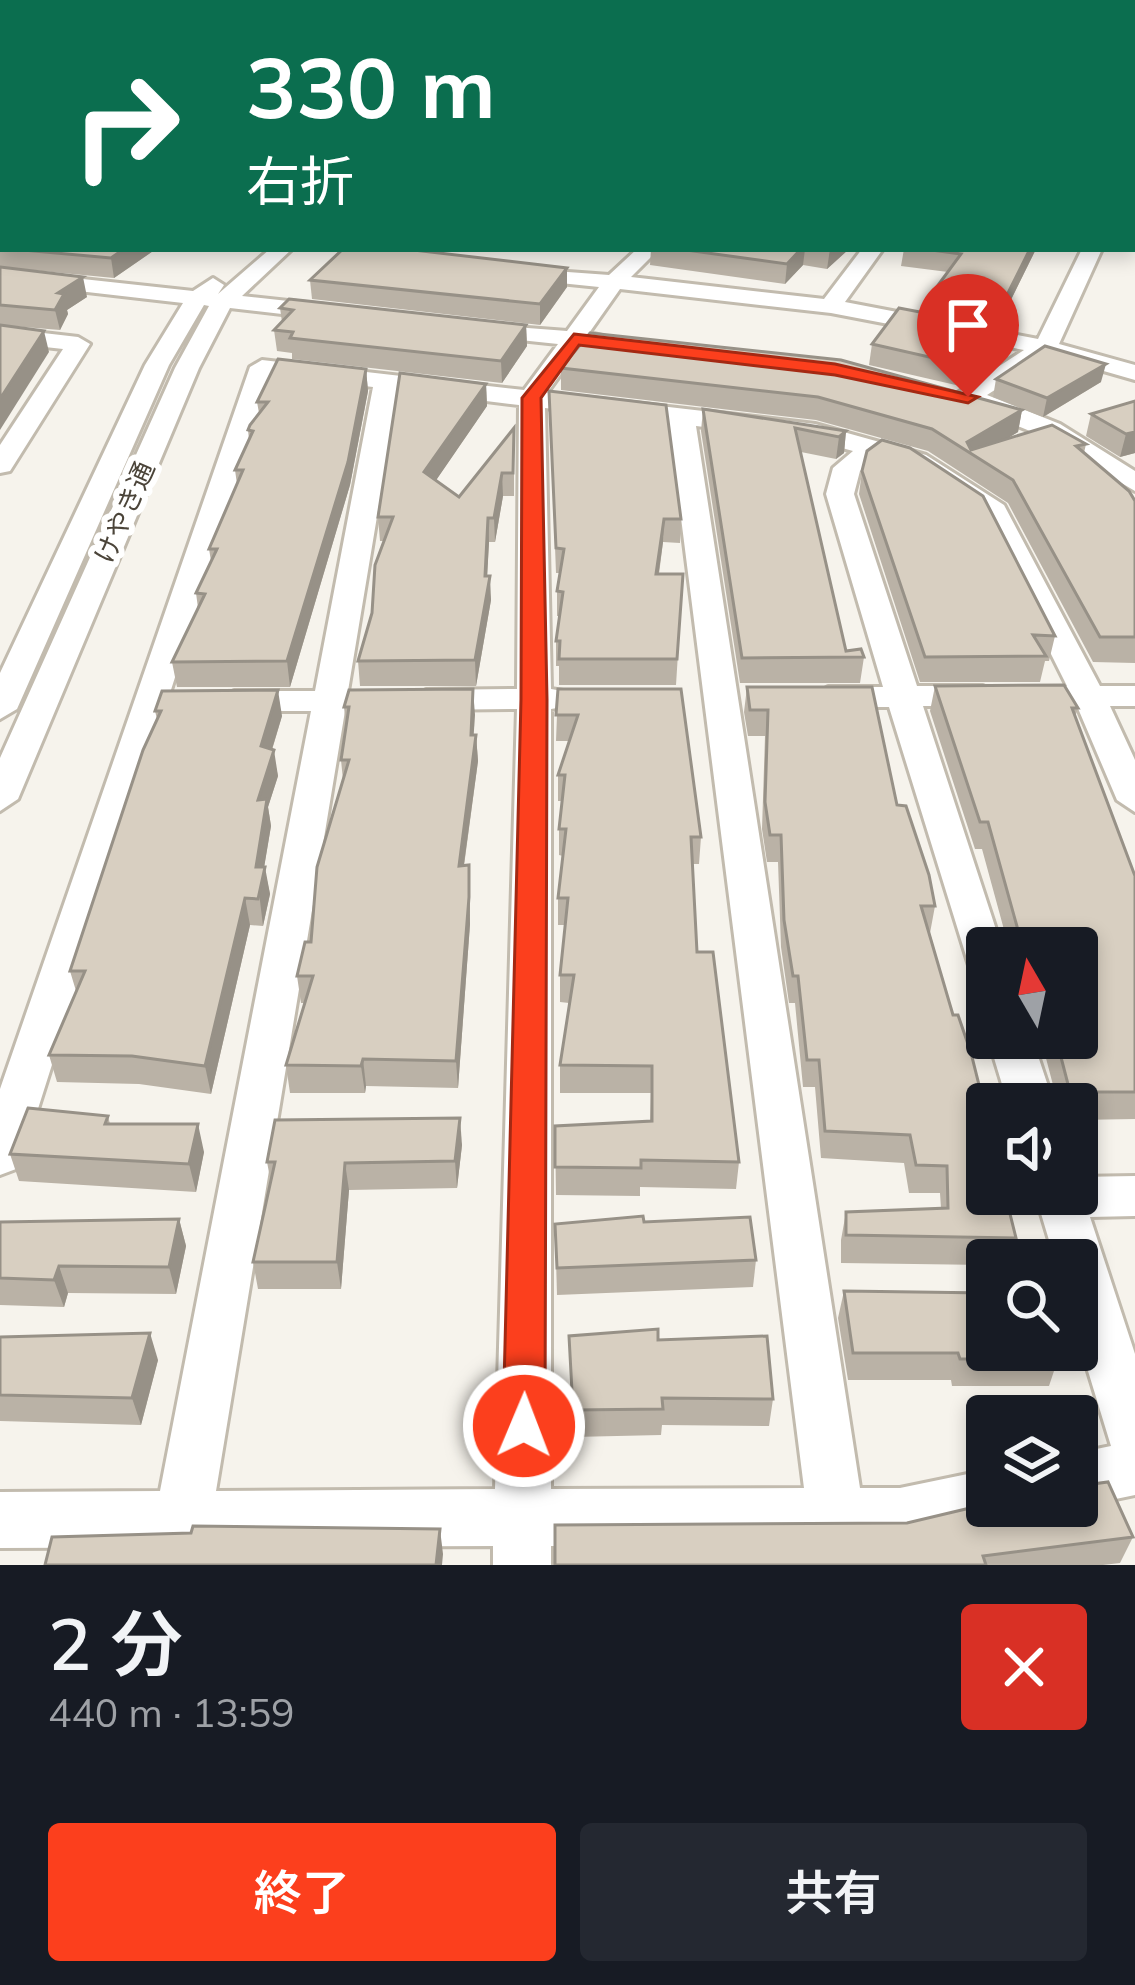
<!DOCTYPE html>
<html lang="ja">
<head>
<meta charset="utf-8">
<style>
	:root { --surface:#171b24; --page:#242831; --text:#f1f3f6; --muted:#9ea1a6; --accent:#fc3f1d }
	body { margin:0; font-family:Mulish,"Noto Sans JP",sans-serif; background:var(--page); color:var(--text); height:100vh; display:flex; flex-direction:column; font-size:45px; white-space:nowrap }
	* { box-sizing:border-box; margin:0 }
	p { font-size:39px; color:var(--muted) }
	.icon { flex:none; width:66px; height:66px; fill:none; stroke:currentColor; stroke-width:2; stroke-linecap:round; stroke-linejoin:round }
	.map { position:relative; height:1565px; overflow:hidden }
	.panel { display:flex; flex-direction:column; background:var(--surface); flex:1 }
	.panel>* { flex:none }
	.banner { position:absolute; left:0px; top:0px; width:1137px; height:252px; box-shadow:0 6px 18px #0003; background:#0b6e4f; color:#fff; overflow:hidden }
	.needle { width:78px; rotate:351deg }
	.controls { position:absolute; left:966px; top:927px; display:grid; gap:24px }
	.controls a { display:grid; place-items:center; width:132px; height:132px; border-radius:12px; background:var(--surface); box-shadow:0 6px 18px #0003; font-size:60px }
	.pin { position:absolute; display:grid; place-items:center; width:102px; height:102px; color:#fff; margin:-123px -51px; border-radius:50% 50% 50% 0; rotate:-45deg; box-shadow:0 0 12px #0007 }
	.pin .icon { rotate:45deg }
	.me { position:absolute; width:132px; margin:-66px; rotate:1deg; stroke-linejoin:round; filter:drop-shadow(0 0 9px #0008) }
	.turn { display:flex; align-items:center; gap:42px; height:252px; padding:0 48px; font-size:54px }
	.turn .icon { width:156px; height:156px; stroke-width:2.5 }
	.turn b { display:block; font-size:84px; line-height:102px }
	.round { display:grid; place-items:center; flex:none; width:126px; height:126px; border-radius:12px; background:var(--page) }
	.overview { display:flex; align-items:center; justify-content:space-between; height:204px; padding:0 48px }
	h1 { font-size:72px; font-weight:600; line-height:90px }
	.primary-button { display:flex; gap:24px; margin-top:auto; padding:24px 48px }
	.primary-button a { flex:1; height:138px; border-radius:12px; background:var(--accent); color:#fff; font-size:48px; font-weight:600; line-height:138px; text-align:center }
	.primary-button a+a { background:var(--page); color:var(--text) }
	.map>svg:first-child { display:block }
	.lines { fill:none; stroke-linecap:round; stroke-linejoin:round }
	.minor-casing { stroke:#c2bbae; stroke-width:6 }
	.minor { fill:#fff; fill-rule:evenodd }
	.wall { fill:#bab2a6 }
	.shaded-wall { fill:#979187 }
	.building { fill:#d8cfc1; stroke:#979187; stroke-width:3 }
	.route { fill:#fc3f1d; stroke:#a42913; stroke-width:3 }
	.labels { text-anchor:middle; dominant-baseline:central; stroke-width:12; stroke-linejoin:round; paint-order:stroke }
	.far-street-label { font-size:27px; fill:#4b4439; stroke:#fff }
</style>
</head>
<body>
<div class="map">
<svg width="1135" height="1565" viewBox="0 0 1135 1565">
	<rect width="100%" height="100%" fill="#f6f3ec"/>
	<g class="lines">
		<defs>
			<g id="minor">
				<rect x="1134" y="97" width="1" height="10"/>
				<rect x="1134" y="180" width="1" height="12"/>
				<polygon points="270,249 292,249 242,296 325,305 336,312 325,319 230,308 199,368 18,799 0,811 0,758 175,368 209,306 204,305 169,365 17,709 0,719 0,673 145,365 183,303 0,282 0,270 193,291 213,278 224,285 218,294"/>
				<path d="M637,249H659L631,277L824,299L862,249H883L845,302L1038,339L1082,249H1102L1059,344L1135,365V380L1048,355L987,395L1060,424L1135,471V491L1042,436L959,402V392L1024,350L831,313L620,289L589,333L602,336V346L580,347L547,393L815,424L926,455L1004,505L1100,686H1135V706H1110L1135,760V812L1117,800L1077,706L1056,703L1051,696L1067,686L982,516L908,467L878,458L860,471L854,494L917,686H983L1000,696L983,706H923L1002,948H987V980L972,975L889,707H828L811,697L828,687H883L826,494L833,468L853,451L813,440L696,426L860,1488H900L987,1470V1506H1012L1007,1518L900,1544L551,1546V1565H493V1546L0,1548V1492L160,1491L311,711H234L217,701L234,691H315L373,387L271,375L23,1156L16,1169L0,1175V1089L250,367L262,360L524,390L558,344L481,336L469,329L473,324L567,331L599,287L521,279L513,278V268L609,275ZM398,390L519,405L517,689L426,690L409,700L426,710L517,709L495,1489L216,1491L345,711L365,708L370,701L365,694L348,691ZM545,408L669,423L804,1488L551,1489V709L569,706L574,699L569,692L551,689Z"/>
				<polygon points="0,328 78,337 90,344 10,471 0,473 0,445 63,349 0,342"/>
				<polygon points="988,1038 1032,1038 1054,1104 1008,1104"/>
				<polygon points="1135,1176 1135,1216 1090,1217 1135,1354 1135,1495 1077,1507 1077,1453 1111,1446 1077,1335 1077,1260 1055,1260 1036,1197 1077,1194 1077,1177"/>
			</g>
		</defs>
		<!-- minor casing -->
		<use href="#minor" class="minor-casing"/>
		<!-- minor -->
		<use href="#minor" class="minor"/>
	</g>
	<!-- wall -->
	<g class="wall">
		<polygon points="0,48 3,48 3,249 156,249 114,278 0,267"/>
		<polygon points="651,249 849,249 827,269 803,265 785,284 650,265"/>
		<polygon points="904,249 1036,249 998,326 930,313 933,292 948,272 901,266"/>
		<polygon points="0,267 87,297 67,310 68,314 60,330 0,325"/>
		<polygon points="310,280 567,287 540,325 312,299"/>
		<polygon points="280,308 526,325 527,346 502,383 292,359 292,353 277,351 274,330 282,322"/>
		<polygon points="872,344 995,348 987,369 960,386 869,365"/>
		<polygon points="561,368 1022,410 1018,432 1006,439 1086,444 1084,453 1135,501 1135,663 1093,662 1008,503 928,451 816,420 561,390"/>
		<polygon points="366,369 368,391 350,485 290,687 177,687 172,662 198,608 196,593 211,561 209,549 237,484 235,470 249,440 248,430 259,413 257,402"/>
		<polygon points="996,379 1101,382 1043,417 993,397"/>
		<polygon points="486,384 487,406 436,480 459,497 514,428 514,496 503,496 495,542 489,542 487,576 491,600 476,686 360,686 358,661 372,613 384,541 380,541 378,517"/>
		<polygon points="1135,401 1135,453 1120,457 1086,436 1091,414"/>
		<polygon points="703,409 846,431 844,453 836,459 801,452 846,651 864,657 860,683 740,683 701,431"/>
		<polygon points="550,413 681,519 680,543 663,542 659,574 683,574 676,685 559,685 559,666 556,666 556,641 560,616 557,616 557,591 560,573 556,573"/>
		<polygon points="862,471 1055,636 1049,661 1045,661 1040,682 920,682 859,494"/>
		<polygon points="935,686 1078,708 1075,717 1135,876 1135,1119 1077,1120 1077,1104 1058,1104 1042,1043 1035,1038 1077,1038 1077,948 1009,948 982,849 975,849 930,711"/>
		<polygon points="747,687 897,805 935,906 930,933 1016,1238 1009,1260 987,1260 987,1265 841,1263 841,1240 846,1212 941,1208 940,1193 909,1193 904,1163 821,1158 815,1087 803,1087 795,1003 789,1003 781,947 778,862 767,862 762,829 765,736 748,736 744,712"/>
		<polygon points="473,689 473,735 476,735 478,761 464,866 470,892 470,924 458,1088 366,1086 365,1093 290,1093 286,1065 305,1003 301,1003 297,976 311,942 343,780 341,760 346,726 344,707"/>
		<polygon points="558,689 701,837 699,864 693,864 697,952 739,1162 736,1189 640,1187 640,1196 556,1195 555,1126 650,1121 651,1093 560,1093 560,1065 569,1003 560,1002 560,975 565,925 558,925 558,898 563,856 559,855 559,829 562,801 558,801 558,775 569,741 556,741"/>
		<polygon points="155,711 282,716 272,750 278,776 268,807 271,826 264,867 270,894 263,926 250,925 211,1094 139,1084 57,1082 49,1055 76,991 70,971 157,719"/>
		<polygon points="108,1116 110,1124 204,1152 196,1192 19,1181 10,1154"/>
		<polygon points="462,1145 457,1188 349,1190 341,1289 258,1289 253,1262 271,1183 267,1162"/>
		<polygon points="179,1219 186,1246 176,1294 68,1293 64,1307 0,1305 0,1222"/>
		<polygon points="644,1222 756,1260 753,1287 557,1295 555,1224"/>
		<polygon points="844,1291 1058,1359 1049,1386 952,1386 951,1380 848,1380 838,1318"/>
		<polygon points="569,1336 658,1340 773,1399 769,1426 662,1425 661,1435 573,1437"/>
		<polygon points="0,1337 158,1360 141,1425 0,1421"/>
		<polygon points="1085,1485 1133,1537 1120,1563 1103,1565 555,1565 907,1523"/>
	</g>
	<!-- shaded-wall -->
	<g class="shaded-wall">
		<polygon points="124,249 156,249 114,278 111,258"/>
		<polygon points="801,249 805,249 803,265 785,284 787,264"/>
		<polygon points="830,249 849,249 827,269"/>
		<polygon points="1030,249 1036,249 998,326 1002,305"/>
		<polygon points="567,268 567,287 540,325 540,304"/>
		<polygon points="83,277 87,297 67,310 68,314 60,330 55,310 58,293"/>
		<polygon points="526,325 527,346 502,383 501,361"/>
		<polygon points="998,327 995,348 987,369 960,386 964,365"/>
		<polygon points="44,331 49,352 0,430 0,399"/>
		<polygon points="1106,364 1101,382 1043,417 1047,398"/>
		<polygon points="366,369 368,391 350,485 290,687 287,661"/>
		<polygon points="486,384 487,406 426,495 424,472"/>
		<polygon points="1022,410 1018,432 977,457 966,450 967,442"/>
		<polygon points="846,431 844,453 836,459 839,437"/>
		<polygon points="1135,432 1135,453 1120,457 1126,434"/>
		<polygon points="502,473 503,496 495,542 494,518"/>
		<polygon points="488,518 489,542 486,598 490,576 491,600 476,686 475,660 485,576"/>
		<polygon points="664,519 663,542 655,599 656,574"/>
		<polygon points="473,689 475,715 472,761 471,735"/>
		<polygon points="278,690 282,716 265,772 261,746"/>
		<polygon points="476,735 478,761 460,893 459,866"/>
		<polygon points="274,750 278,776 268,807 271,826 262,880 265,867 270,894 263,926 256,867 258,800"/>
		<polygon points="469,865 470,924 458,1088 456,1061"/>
		<polygon points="245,898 250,925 211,1094 205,1066"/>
		<polygon points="363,1059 366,1086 365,1093 361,1066"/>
		<polygon points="460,1118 462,1145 457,1188 455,1161"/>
		<polygon points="198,1124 204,1152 196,1192 189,1164"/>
		<polygon points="345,1163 349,1190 341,1289 337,1262"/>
		<polygon points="179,1219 186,1246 176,1294 169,1267"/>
		<polygon points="59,1266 68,1293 64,1307 54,1280"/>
		<polygon points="150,1333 158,1360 141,1425 132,1398"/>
		<polygon points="440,1529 443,1554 442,1565 436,1565"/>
	</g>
	<!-- building -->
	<g class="building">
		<polygon points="0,0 1132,0 1133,3 3,3 3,18 0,18"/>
		<polygon points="0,59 3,59 3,84 0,82"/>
		<polygon points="0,96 3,96 3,175 0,174"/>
		<polygon points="3,183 3,248 0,248 0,190 3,190"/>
		<polygon points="12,249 124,249 111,258"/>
		<polygon points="343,249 405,249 567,268 540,304 310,280"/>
		<polygon points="679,249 801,249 787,264"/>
		<polygon points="924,249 1030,249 1002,305 933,292 961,254"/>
		<polygon points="0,267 83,277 58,293 64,294 55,310 0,305"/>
		<polygon points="289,299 526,325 501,361 290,338 293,332 274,330 293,310 280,308"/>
		<polygon points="899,308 998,327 990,347 964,365 872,344"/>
		<polygon points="0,325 44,331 0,399"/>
		<polygon points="590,333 841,360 1022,410 967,442 971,450 1052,425 1086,444 1076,446 1129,491 1135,501 1135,637 1100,637 1013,480 932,429 818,397 561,368"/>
		<polygon points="1045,346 1106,364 1047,398 996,379"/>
		<polygon points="278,359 366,369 348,462 287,661 172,662 205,594 196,593 217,549 209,549 243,470 235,470 253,431 248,430 250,425 268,402 257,402"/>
		<polygon points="400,373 486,384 424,472 459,497 514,428 513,473 502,473 494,518 488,518 485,576 490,576 475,660 358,661 372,613 375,565 393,517 378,517"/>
		<polygon points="549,391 666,405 681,519 664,519 656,574 683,574 677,659 559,659 560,641 556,641 563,592 557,591 564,549 556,548"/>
		<polygon points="1135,401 1135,432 1126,434 1091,414"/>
		<polygon points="703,409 846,431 839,437 795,428 846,651 861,649 864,657 742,658"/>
		<polygon points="882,440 910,448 983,496 1055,636 1033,635 1046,656 925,657 862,471 867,451"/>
		<polygon points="1064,685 1078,708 1072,708 1135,876 1135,1092 1070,1092 1056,1038 1077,1038 1077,948 1023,948 988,822 980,822 935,686"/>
		<polygon points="747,687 872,687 897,805 906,806 929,875 935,906 921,906 953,1015 958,1015 971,1053 987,1117 987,1194 1005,1194 1016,1238 846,1235 846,1212 948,1208 947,1166 916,1165 910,1135 825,1131 819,1060 807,1060 798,976 793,976 784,920 781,835 770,835 765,802 768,710 750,710"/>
		<polygon points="473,689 471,735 476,735 459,866 469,865 469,897 456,1061 363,1059 361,1066 286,1065 313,976 297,976 305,942 311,942 317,867 349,760 341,760 349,707 344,707 349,690"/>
		<polygon points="558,689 681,689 701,837 691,837 697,952 713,952 739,1162 641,1160 641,1168 555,1167 555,1126 652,1121 652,1066 560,1065 574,975 560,975 568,898 558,898 566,829 559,829 565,775 558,775 578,715 556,715"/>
		<polygon points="278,690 261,746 274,750 258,800 267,799 256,867 265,867 258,899 245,898 205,1066 132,1056 49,1055 85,971 70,971 143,750 161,711 155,711 162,691"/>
		<polygon points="28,1108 108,1116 105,1124 198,1124 189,1164 10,1154"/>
		<polygon points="460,1118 455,1161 345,1163 337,1262 253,1262 275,1162 267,1162 275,1120"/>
		<polygon points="643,1216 644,1222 750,1217 756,1260 557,1268 555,1224"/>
		<polygon points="179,1219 169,1267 59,1266 54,1280 0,1278 0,1222"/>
		<polygon points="844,1291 987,1293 987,1350 1055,1350 1058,1359 960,1359 958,1353 853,1353"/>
		<polygon points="658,1329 658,1340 767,1336 773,1399 662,1398 663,1409 573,1410 569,1336"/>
		<polygon points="150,1333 132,1398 0,1395 0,1337"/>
		<polygon points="1083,1471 1085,1485 1108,1482 1133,1537 983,1556 986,1565 555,1565 555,1525 907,1523 987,1504 987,1506 1077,1506 1077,1473"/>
		<polygon points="193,1526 440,1529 436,1565 45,1565 52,1537 191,1533"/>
	</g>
	<!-- route -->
	<polygon class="route" points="574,334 835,364 978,397 968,403 835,375 579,345 541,398 547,699 545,1426 539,1440 524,1446 510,1440 503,1426 521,699 522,398"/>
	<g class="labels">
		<!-- far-street labels -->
		<g class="far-street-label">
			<text transform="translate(124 512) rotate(-66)">けやき通</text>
		</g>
	</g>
</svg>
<div class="controls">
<a><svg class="needle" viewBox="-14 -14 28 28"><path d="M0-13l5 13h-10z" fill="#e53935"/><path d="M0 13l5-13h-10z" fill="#9ea1a6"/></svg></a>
<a><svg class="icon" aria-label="sound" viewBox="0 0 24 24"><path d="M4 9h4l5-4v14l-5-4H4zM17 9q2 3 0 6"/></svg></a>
<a><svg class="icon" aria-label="search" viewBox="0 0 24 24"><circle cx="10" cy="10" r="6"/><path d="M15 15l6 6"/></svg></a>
<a><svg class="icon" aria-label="layers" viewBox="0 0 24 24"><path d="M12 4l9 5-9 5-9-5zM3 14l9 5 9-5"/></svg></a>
</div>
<div class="pin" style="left:968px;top:397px;background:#d93025"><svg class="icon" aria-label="arrive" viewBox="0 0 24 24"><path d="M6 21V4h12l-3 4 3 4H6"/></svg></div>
<svg class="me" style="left:524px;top:1426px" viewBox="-20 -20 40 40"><circle r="17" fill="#fc3f1d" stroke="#fff" stroke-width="3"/><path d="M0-11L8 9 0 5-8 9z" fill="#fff"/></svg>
<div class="banner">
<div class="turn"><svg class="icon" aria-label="right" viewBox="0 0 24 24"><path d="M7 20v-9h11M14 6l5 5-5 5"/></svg><div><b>330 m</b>右折</div></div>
</div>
</div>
<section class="panel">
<div class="overview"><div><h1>2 分</h1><p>440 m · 13:59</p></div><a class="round" style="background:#d93025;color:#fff"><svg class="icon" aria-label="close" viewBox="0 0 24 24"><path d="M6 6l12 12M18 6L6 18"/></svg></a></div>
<div class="primary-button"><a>終了</a><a>共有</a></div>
</section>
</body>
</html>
